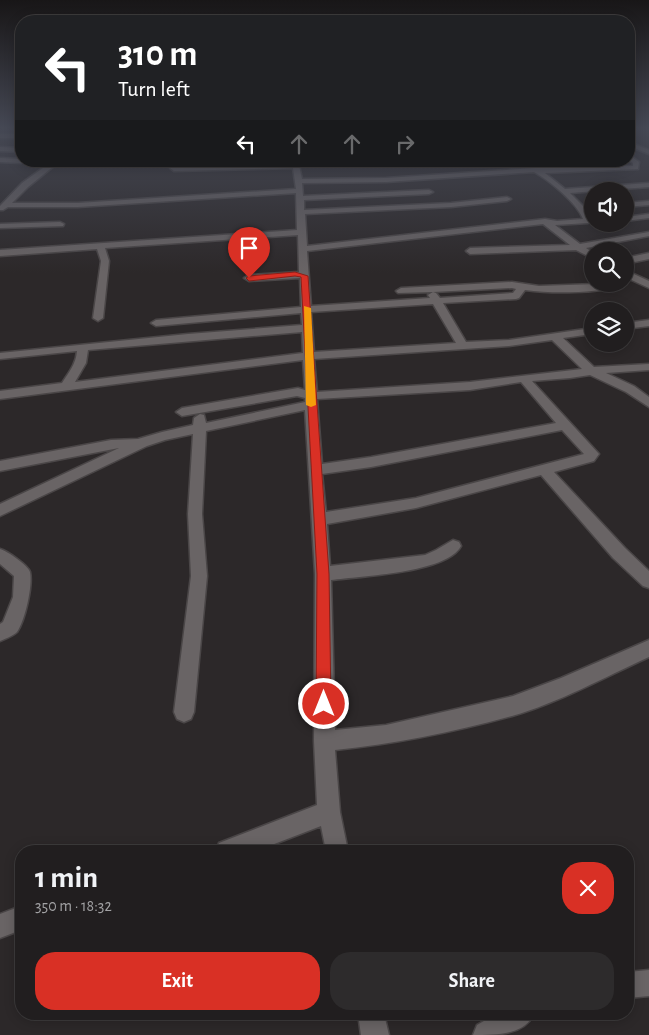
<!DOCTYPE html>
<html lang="en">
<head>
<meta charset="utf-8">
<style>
	:root { --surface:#211e1f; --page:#2d2b2c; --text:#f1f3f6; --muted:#a2a2a4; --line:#3e3c3d; --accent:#d93025 }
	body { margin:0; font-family:"Alegreya Sans",sans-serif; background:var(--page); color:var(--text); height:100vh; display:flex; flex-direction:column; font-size:19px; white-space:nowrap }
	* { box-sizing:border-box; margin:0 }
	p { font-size:16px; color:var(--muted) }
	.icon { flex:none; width:28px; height:28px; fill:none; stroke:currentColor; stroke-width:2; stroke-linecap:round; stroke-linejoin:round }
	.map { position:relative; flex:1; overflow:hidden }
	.panel { position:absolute; left:15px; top:845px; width:619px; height:175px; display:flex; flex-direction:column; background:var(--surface); border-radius:20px; box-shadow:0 2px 12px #0003,0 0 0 1px var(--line) }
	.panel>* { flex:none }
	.banner { position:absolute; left:15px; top:15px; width:620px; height:152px; border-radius:20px; box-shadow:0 2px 12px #0003,0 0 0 1px var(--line); background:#202124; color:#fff; overflow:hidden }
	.controls { position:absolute; left:584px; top:182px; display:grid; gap:10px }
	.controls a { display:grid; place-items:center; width:50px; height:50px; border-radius:50%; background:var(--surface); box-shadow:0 2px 12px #0003,0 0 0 1px var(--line); font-size:25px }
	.pin { position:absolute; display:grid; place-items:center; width:42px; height:42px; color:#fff; margin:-51px -21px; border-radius:50% 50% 50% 0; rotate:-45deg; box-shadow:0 0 5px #0007 }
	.pin .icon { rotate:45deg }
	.me { position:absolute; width:55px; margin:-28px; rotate:0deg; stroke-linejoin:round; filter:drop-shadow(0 0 4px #0008) }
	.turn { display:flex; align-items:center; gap:18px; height:105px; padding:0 20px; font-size:22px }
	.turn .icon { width:65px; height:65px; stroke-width:2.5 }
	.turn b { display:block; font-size:35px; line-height:42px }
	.lanes { display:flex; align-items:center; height:48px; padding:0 20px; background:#0003; justify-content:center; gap:25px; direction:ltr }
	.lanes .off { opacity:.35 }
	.round { display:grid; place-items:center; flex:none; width:52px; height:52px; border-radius:20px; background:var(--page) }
	.overview { display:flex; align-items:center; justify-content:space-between; height:85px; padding:0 20px }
	h1 { font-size:30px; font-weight:700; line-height:38px }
	.action { display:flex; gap:10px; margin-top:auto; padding:10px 20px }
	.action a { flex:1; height:58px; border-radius:20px; background:var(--accent); color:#fff; font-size:20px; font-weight:700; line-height:58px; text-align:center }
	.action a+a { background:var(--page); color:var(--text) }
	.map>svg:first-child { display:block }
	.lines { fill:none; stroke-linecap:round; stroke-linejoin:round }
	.minor-casing { stroke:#4a4647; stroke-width:3 }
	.minor { fill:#696465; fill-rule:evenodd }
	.route { fill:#d93025; stroke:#8d1f18 }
	.slow { fill:#f59e0b }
</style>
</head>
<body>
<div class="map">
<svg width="649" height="1035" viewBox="0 0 649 1035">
	<rect width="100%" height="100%" fill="#2c2829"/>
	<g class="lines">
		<defs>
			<g id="minor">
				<rect x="0" y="134" width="21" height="4"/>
				<polygon points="629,142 649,150 649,154 629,146"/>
				<polygon points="0,147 21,148 21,152 0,151"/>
				<path d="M629,155L639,162L638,169L545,173L565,189L649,183V187L570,193L584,207L592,221L588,223L555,225L580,244L649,232V236L586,248L592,252V258L576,250L470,254L466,251L470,248L570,245L543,224L307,251L311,306L430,298L428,295L433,292L398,293L396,291L401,288L512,282L539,286L625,283L624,286C595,293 554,294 525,290L519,298L516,299L443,303L466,342L509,340L592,328V334L563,338L594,367L649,364V370L606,373L634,386L649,397V407L626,392L590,375L570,378L532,381L599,454L594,461L554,472L625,548L649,571V588L643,586L613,558L541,475L416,508L327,524L330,566L425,555L436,550L453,540L459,542L461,546C447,573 361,576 331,580L335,730L386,725L513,696L561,678L649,640V657C605,677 558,703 512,716C454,732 394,744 335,750L340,812L348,851H326L321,826L256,851H216L219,843L317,805L314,741L315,574L305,410L206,431L202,514L207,576L194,712L191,719L184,722L177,719L174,712L191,576L188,514L193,434L165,440L147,446L0,516V504L119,448L0,471V461L111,440L138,439L162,432L193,425L194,418L200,414L204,415L206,423L305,402V398L297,396L182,416L176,412L182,408L298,388L305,390L303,360L0,399V391L62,383C69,372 76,364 77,351L0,359V353L188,334L302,325L301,313L156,326L151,323L156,320L301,307L300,278L249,281L244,278L249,275L299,272L298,235L105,248L109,261L103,318L98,321L93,318L101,261L97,249L0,256V250L297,230L296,193L78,207H8L3,210H0V206L22,183L47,165L24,161L21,163L0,162V158L21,159V161H60L28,187L12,203H78L296,189L293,168L174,171L170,168L172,161H178L177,167L292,164V161H298L302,179L386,178L535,168L633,166V163L629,160ZM534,172C549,180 577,203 583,219L557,221L545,219L307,246L305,214L451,207L507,201L511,199L507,197L451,203L304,210V200L429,194L433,192L429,190L303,196L302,183L386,182ZM512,288L516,289L513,293L440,298L436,293L433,292ZM433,304L456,343L314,352L311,312ZM302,332L303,353L75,382L86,363L88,350ZM552,340L582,369L470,382L317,392L314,359L509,346ZM521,382L556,423L371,457L322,464L317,399L470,390ZM562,430L584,454L416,498L326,512L322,474L371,467Z"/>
				<polygon points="649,201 649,205 625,207 625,203"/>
				<polygon points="649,214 649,218 625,221 625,217"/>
				<polygon points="60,222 64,224 63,226 0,228 0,224"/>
				<polygon points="649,253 649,259 625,264 625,258"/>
				<polygon points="625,270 649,281 649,288 625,277"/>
				<polygon points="649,320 649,326 625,329 625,323"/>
				<path d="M0,549C7,551 28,565 30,572C33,585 25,621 17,632C13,636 5,639 0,641V624L3,622L13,597L14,576L0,564Z"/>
				<polygon points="21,906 21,930 0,938 0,914"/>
				<polygon points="649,970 649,996 628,998 628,972"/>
				<polygon points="358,1014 384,1014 389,1035 361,1035"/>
				<path d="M496,1014H534C524,1035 497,1035 473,1035L477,1025Z"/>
			</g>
		</defs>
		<!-- minor casing -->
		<use href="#minor" class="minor-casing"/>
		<!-- minor -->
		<use href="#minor" class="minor"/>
	</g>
	<!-- sky -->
	<linearGradient id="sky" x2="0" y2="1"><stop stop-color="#181617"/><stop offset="0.47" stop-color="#454854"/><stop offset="1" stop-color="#454854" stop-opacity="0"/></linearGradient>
	<rect width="649" height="273" fill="url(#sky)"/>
	<!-- route -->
	<polygon class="route" points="295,272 308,276 329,574 331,704 329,709 324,711 318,709 316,704 317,574 301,277 295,276 249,281 246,278 249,276"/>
	<!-- slow -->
	<polygon class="slow" points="304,306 311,308 316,405 311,407 306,405"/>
</svg>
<div class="controls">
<a><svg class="icon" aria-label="sound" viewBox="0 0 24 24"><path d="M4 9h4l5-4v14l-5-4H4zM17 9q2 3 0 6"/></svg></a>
<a><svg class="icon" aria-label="search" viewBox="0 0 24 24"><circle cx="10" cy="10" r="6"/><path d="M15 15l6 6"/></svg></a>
<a><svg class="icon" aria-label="layers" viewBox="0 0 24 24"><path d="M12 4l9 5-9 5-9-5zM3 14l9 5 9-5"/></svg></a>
</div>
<div class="pin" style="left:249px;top:278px;background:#d93025"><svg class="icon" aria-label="arrive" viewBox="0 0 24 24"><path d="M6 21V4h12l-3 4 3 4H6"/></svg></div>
<svg class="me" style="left:324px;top:704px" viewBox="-20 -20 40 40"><circle r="17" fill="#d93025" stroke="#fff" stroke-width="3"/><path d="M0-11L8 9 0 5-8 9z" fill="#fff"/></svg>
<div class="banner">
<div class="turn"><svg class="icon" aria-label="left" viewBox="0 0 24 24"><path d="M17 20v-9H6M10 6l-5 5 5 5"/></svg><div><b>310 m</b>Turn left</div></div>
<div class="lanes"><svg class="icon" aria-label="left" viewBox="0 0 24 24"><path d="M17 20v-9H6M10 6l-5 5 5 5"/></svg><svg class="icon off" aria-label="ahead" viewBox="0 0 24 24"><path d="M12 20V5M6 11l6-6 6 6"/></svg><svg class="icon off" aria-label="ahead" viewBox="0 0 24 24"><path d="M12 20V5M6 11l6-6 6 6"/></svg><svg class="icon off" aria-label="right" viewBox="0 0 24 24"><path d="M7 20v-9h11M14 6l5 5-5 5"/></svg></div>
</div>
<section class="panel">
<div class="overview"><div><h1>1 min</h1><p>350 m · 18:32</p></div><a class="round" style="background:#d93025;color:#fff"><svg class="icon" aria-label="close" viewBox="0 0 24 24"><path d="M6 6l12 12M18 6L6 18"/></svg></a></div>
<div class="action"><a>Exit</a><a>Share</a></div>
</section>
</div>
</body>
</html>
